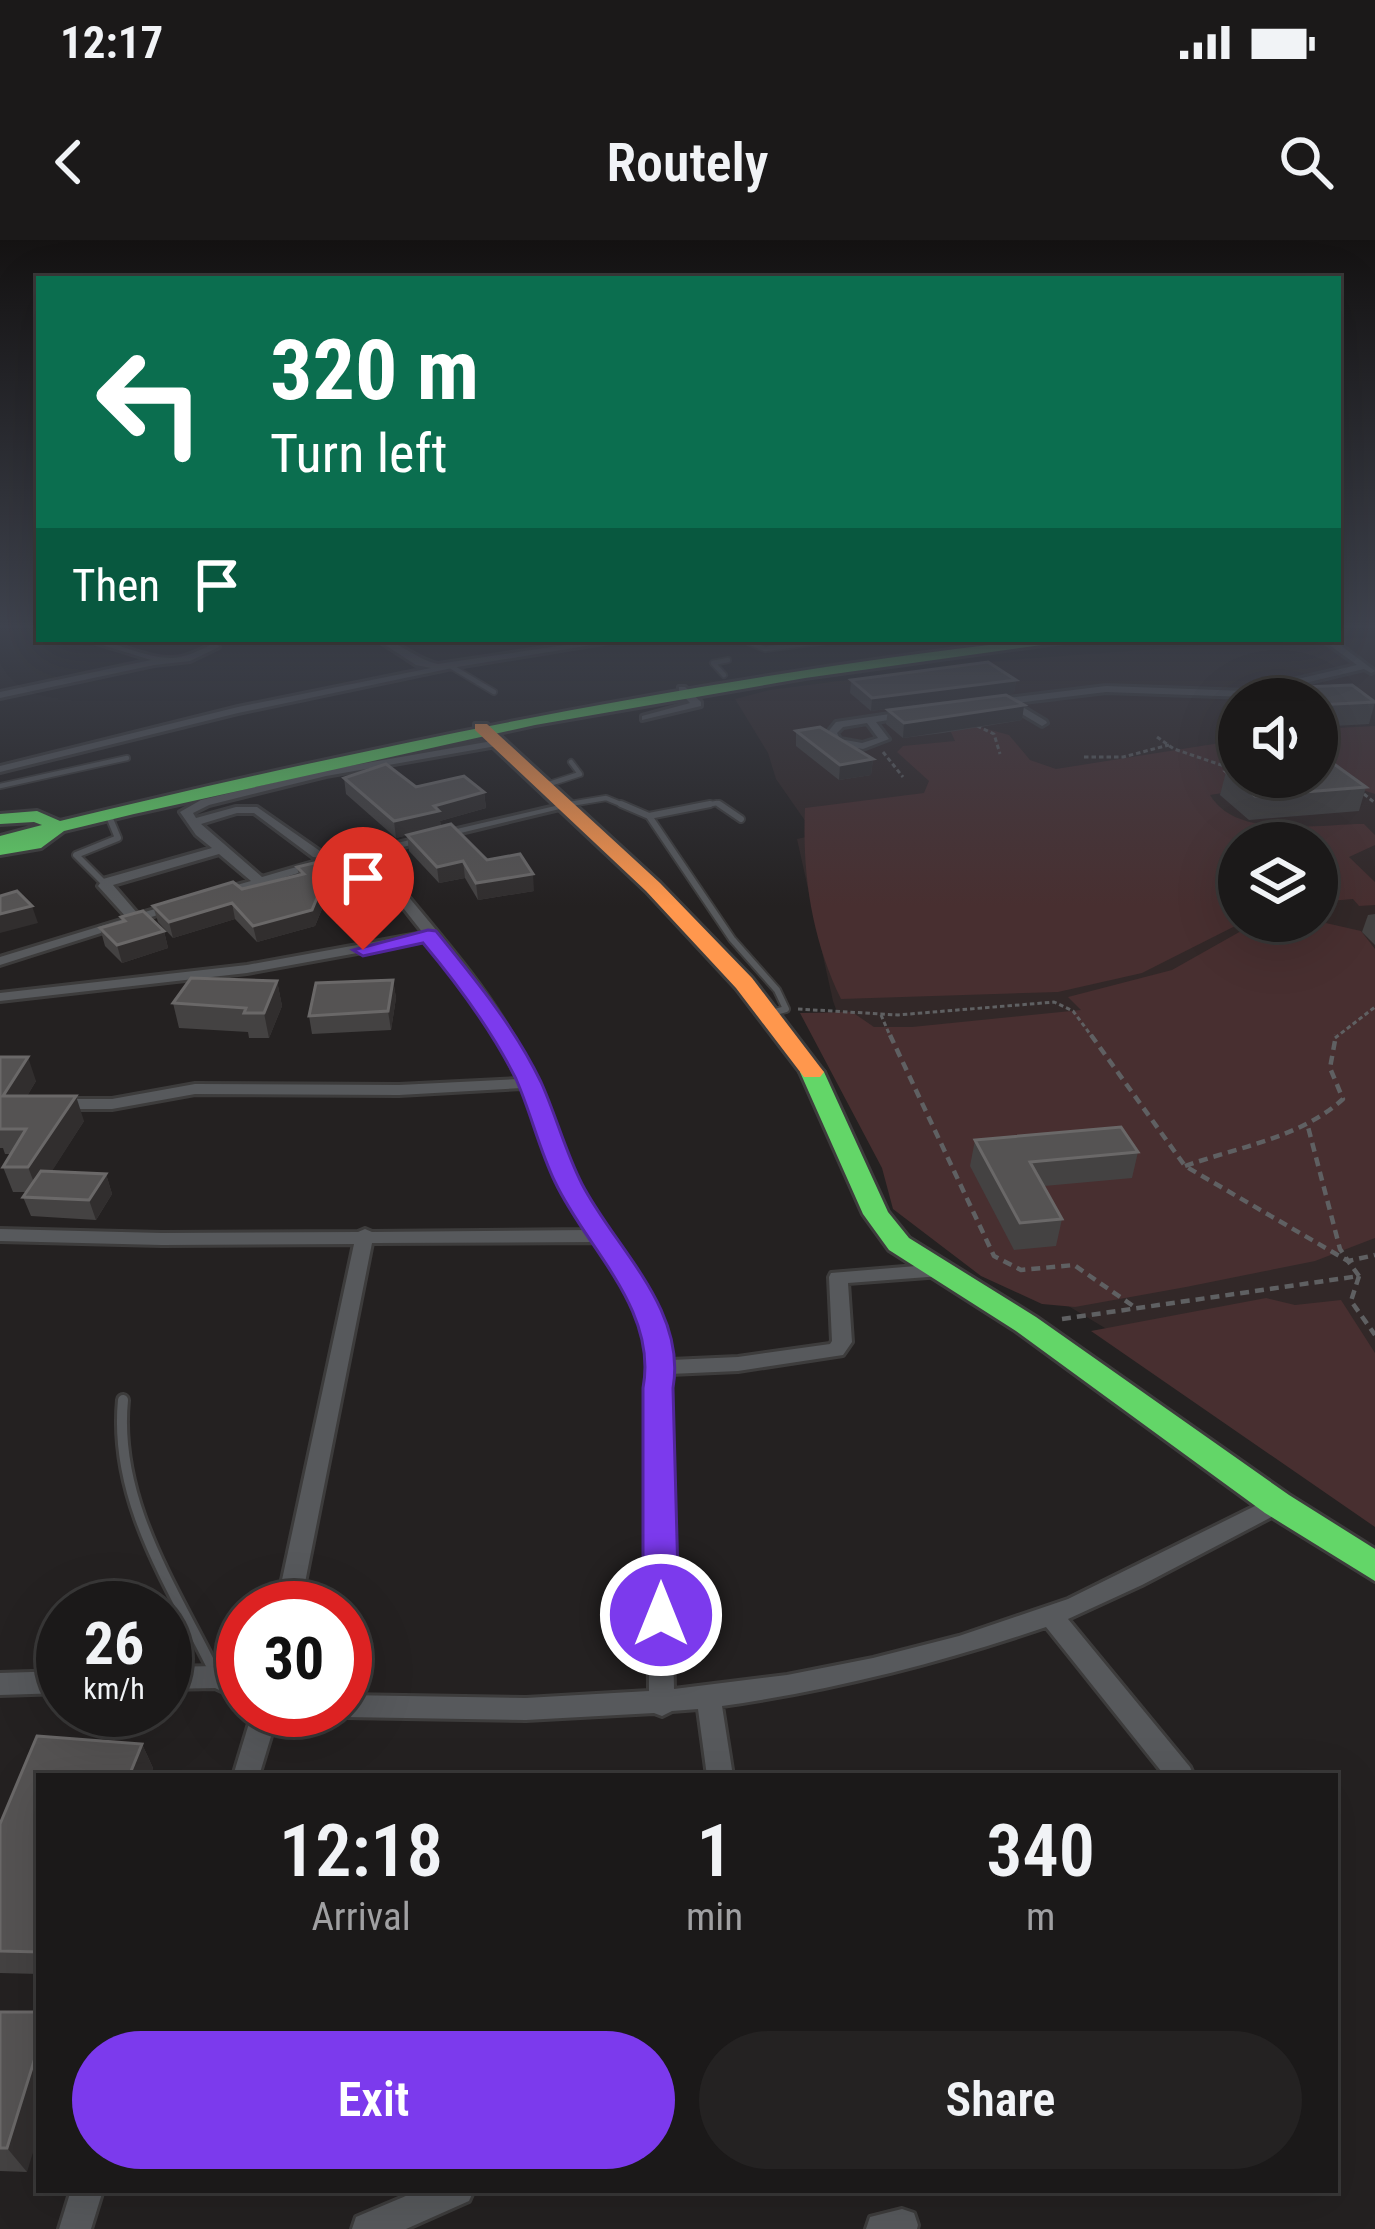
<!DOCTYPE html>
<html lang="en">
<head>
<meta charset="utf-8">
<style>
	:root { --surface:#1b1919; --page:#242222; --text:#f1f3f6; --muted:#a0a0a2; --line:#393838; --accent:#7c3aed }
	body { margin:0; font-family:"Roboto Condensed",sans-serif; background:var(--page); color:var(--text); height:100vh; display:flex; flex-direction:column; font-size:45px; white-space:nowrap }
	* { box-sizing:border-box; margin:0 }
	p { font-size:39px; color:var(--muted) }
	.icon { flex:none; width:66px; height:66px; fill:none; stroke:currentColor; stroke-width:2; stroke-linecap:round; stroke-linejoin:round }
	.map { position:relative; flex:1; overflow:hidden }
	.side { position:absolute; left:36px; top:1533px; width:1302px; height:420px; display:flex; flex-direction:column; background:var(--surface); border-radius:0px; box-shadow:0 12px 48px #0002,0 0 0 3px var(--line) }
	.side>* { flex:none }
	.guide { position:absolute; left:36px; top:36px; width:1305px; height:366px; border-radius:0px; box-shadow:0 12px 48px #0002,0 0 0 3px var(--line); background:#0b6e4f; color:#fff; overflow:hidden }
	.controls { position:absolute; left:1218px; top:438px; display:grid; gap:24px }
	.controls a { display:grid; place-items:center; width:120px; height:120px; border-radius:50%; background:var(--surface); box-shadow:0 12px 48px #0002,0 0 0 3px var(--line); font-size:60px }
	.speed { position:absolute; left:36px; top:1341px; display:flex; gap:24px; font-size:60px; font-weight:700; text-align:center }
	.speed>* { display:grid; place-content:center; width:156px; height:156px; border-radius:50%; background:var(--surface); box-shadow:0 12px 48px #0002,0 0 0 3px var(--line); line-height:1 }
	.speed small { font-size:30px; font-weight:400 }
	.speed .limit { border:18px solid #d22; background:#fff; color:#111 }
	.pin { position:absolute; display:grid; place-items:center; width:102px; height:102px; color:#fff; margin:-123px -51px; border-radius:50% 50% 50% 0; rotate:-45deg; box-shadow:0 0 12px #0007 }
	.pin .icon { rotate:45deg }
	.me { position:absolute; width:132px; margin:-66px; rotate:0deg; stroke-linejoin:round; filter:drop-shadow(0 0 9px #0008) }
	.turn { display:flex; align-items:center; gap:42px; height:252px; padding:0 36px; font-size:54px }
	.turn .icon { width:156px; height:156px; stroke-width:2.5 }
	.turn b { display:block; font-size:84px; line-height:102px }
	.then { display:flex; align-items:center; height:114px; padding:0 36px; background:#0003; gap:24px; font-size:45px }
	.eta { display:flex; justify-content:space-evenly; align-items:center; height:204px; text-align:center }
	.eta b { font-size:72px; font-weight:600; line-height:84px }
	.cta { display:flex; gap:24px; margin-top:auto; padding:24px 36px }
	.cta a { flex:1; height:138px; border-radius:72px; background:var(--accent); color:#fff; font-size:48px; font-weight:600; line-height:138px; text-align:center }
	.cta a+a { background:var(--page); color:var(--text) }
	.status { display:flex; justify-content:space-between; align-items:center; height:84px; padding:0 60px; background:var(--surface); direction:ltr }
	.status svg { height:33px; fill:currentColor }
	header { display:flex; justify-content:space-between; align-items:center; height:156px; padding:0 36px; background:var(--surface); font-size:54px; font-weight:600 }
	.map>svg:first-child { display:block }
	.built { fill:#322828; fill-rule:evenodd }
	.green { fill:#482f30 }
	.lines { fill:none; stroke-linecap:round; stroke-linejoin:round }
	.lane-far2-casing { stroke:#3d3c3c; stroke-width:8 }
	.lane-far1-casing { stroke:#3d3c3c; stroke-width:10 }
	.lane-casing { stroke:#3d3c3c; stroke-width:16 }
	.street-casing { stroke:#3d3c3c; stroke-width:6 }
	.fast-casing { stroke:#3d3c3c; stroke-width:6 }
	.slow-casing { stroke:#3d3c3c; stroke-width:6 }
	.path-far1 { stroke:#5f6062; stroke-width:3; stroke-dasharray:4.5 3; stroke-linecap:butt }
	.path { stroke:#5f6062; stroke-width:4.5; stroke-dasharray:9 6; stroke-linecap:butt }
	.lane-far2 { stroke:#57595c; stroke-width:4.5 }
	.lane-far1 { stroke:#57595c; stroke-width:6 }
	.lane { stroke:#57595c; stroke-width:10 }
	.street { fill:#57595c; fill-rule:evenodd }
	.fast { fill:#63d668; fill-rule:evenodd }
	.slow { fill:#ff974d; fill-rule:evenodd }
	.wall { fill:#444242 }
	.shaded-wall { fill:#312e2e }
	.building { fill:#555353; stroke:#6a6868; stroke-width:3 }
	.route { fill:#7c3aed; stroke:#51269a; stroke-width:3 }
</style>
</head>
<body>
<div class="status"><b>12:17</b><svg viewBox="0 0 49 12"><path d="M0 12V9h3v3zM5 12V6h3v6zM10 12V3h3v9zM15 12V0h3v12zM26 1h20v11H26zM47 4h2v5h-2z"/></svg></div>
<header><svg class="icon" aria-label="back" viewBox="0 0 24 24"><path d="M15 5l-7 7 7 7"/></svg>Routely<svg class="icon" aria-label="search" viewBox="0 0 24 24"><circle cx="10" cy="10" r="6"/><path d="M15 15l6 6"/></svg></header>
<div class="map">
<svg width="1375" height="1989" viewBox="0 0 1375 1989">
	<rect width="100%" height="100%" fill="#242121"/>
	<!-- built -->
	<path class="built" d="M1375,398V1250L1030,1043L892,923L833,761L797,599L815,595L776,539L768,513L735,459L770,450L984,422L1289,399ZM1239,459H1317V537H1239ZM1239,603H1317V681H1239Z"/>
	<!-- green -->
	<g class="green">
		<path d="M944,477L1009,495L1030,520L1056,529L1239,500V537L1259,547L1210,555C1237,600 1318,584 1364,584L1375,595V605L1349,617L1375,642V665L1359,666L1353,659L1317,662V603H1239V681H1245L1142,733L1058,752L841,759C812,699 802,635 805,568L924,553L929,541L897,512L903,506L955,501Z"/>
		<polygon points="1375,486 1375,554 1317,535 1317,489"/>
		<polygon points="1317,681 1361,691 1375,709 1375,998 1315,1021 1186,1047 1075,1067 1042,1064 981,1036 893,969 882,928 800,773 852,772 874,787 912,787 1081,770 1068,757 1172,730 1250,686"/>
		<polygon points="1266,1058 1295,1065 1341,1060 1375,1113 1375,1287 1091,1091"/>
	</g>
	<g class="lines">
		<defs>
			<g id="lane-far2">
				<polyline points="741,399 765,409 842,399"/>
				<polyline points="452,427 494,452"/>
				<polyline points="724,435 713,423 728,420"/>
				<polyline points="0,546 127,518"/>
				<polyline points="543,546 580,534 571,522"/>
				<polyline points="564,565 606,558 628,567"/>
				<polyline points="694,567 717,563 724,567"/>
			</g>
			<g id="lane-far1">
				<polyline points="621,564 649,576 732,699 777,750 786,769 768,774"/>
				<polyline points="719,564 741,579"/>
				<polyline points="649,576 710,564"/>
				<polyline points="105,644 76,615 118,598 108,574"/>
			</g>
			<path id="lane" d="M123,1160C113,1262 174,1349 217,1437"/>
			<g id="street">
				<path d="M83,399C113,399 142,418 171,418C185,418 197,411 209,406L205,399H215L219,407L190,421L154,425L0,458V452L151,420Z"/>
				<path d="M376,399C398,399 416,420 438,424L605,399H628L457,427L238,473L0,532V526L238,467L431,428L416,425Z"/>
				<polygon points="1321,399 1332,399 1375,431 1371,433 1364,429 1246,457 1106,452 1016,463 1046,481 1047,483 1042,486 1005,464 991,466 986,463 991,460 1106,446 1246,451 1357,425"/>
				<polygon points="679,447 685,447 701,462 701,466 642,480 642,476 690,463 679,451"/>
				<path d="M910,471L915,474L914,476L876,482L889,499L863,509L832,504L827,493L836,482ZM867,483L878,498L862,503L840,499L837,493L843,487Z"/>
				<path d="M498,500L502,501V505L326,536L209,565L193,573L196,578L236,567H257L320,611L350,614L568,563V567L374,614C421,675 476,731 514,798C541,846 552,901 581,950C614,1006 661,1053 671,1120L738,1117L830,1104L832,1101L829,1037L831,1033L941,1024L950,1030L941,1036L848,1043L852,1102L843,1115L738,1131L670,1134L668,1148L674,1449L787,1435L873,1418L959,1396L1068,1359L1277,1255L1285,1258L1288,1264L1285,1270L1142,1345L1068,1379L1190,1527L1194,1536H1165L1046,1387C940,1423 834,1450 722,1466L733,1536H707L698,1469L672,1471L662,1476L654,1473L526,1480L345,1477L336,1474L334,1470H345V1455L526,1458L649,1451L648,1148C657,1089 629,1049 597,1002L372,1003L300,1368H276L354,1004L162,1005L0,1001V989L162,993L358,992L365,989L372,992L589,990L560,945L522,848L399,855L195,854L112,869H57L49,864L57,859H112L195,844L399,845L518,839L482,770L429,700L247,733L0,761V753L247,725L423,693L363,617L349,621L313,617L254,573H237L201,584L262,637L317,621L323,625L217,659L212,658V652L251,641L219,614L113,645L138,674L179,662L186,666L0,725V717L127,678L98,646L103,639L212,608L196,595L180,572L201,560L326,530Z"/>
				<polygon points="217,1426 243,1438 243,1461 215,1448 165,1449 165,1427"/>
				<polygon points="63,1431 63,1453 0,1455 0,1433"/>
				<polygon points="253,1470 279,1470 259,1536 233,1536"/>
				<polygon points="71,1950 103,1950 91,1989 59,1989"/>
				<polygon points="420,1950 474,1950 469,1961 406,1989 352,1989 356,1977"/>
				<polygon points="902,1969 914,1973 918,1985 917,1989 866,1989 870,1977"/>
			</g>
			<g id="fast">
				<path d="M1041,399H1085L805,438L535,485L134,574L64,591L41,608L0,615V596L42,585L34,582L0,584V574L37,571L60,581C384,503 710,436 1041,399Z"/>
				<polygon points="812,825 824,832 888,972 909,998 1036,1077 1289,1255 1375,1309 1375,1341 1265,1273 1016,1091 889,1010 863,974 800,832"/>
			</g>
			<polygon id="slow" points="475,484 487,484 660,643 752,738 820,827 824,832 820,837 804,837 736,748 646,651 475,490"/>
		</defs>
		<!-- lane-far2 casing -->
		<use href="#lane-far2" class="lane-far2-casing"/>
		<!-- lane-far1 casing -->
		<use href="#lane-far1" class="lane-far1-casing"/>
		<!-- lane casing -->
		<use href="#lane" class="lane-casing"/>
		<!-- street casing -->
		<use href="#street" class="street-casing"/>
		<!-- fast casing -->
		<use href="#fast" class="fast-casing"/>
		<!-- slow casing -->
		<use href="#slow" class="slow-casing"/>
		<!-- path-far1 -->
		<g class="path-far1">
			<polyline points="977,486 994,494 1000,514"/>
			<polyline points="1157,497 1174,509 1239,531"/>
			<polyline points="883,512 903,537"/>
			<polyline points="1084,517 1123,517 1169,505"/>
			<polyline points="1364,554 1375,563"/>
			<polyline points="798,769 898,775 1054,762 1073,771 1093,798"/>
			<polyline points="881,775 891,798"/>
			<polyline points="1335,798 1375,767"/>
		</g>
		<!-- path -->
		<g class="path">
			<polyline points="890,795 994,1016 1021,1030 1074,1025 1136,1068"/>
			<polyline points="1091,795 1185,926 1348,1021 1340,1009 1307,883"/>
			<path d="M1185,926C1238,907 1300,898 1343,859L1330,828L1336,795"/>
			<polyline points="1359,1036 1351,1061 1375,1095"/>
			<polyline points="1359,1036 1348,1021 1375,1015"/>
			<polyline points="1062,1079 1359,1036"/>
		</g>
		<!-- lane-far2 -->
		<use href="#lane-far2" class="lane-far2"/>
		<!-- lane-far1 -->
		<use href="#lane-far1" class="lane-far1"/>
		<!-- lane -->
		<use href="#lane" class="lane"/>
		<!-- street -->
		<use href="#street" class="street"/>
		<!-- fast -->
		<use href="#fast" class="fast"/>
		<!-- slow -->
		<use href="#slow" class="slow"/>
	</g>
	<!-- wall -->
	<g class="wall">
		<polygon points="851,440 1016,440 1014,453 871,471 850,453"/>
		<polygon points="1276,448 1375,462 1369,484 1317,487 1317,459 1273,459"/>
		<polygon points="1024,465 1022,480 943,493 903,498 886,484 888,470"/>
		<polygon points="796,491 873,519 871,535 839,540 796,506"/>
		<polygon points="1226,532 1366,547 1359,571 1249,580 1220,555"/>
		<polygon points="344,538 484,552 486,568 440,581 441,586 534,651 478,660 465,638 439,643 409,611 407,595 396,598 346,554"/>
		<polygon points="297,627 389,653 392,669 336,684 334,668 337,654 329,652 315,686 257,702 235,679 173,698 158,682 153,666 242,649 299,635"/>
		<polygon points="1375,674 1375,705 1362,692 1368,675"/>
		<polygon points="121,677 164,691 168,708 122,723 105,706 100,688 123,682"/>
		<polygon points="393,740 396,758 391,790 312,794 309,776"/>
		<polygon points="277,741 282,766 269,798 249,798 248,792 179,788 173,763"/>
		<polygon points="0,817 36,841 27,856 84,881 51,932 106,934 112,954 96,980 31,976 23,957 26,952 13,952 3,927 11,914 5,914 3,908 0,908"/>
		<polygon points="975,900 1138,912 1132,938 1044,946 1062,979 1056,1006 1014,1010 970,926"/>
		<polygon points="37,1496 142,1504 153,1528 150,1536 39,1536 39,1734 0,1733 0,1584"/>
		<polygon points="0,1772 27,1932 0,1931"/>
	</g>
	<!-- shaded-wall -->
	<g class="shaded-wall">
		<polygon points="1016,440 1014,453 871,471 872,458"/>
		<polygon points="1024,465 1022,480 903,498 904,483"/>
		<polygon points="873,519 871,535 839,540 840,525"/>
		<polygon points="484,552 486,568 440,581 441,587 396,598 394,581 434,566"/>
		<polygon points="463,621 465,638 439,643 437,627"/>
		<polygon points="533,634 534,651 478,660 476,643"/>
		<polygon points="326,636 329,652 315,686 257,702 253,686"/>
		<polygon points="389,653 392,669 336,684 334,668"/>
		<polygon points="232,663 235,679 173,698 169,682"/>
		<polygon points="32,666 38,683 0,693 0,674"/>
		<polygon points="164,691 168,708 122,723 117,705"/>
		<polygon points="393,740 396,758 391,790 388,771"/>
		<polygon points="277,741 282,766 269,798 264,773"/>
		<polygon points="28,817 36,841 13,880 3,856"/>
		<polygon points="76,856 84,881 38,953 28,927"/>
		<polygon points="106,934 112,954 96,980 89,960"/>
		<polygon points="142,1504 153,1528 150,1536 129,1536"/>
		<polygon points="39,1805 39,1893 27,1932 7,1908"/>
	</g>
	<!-- building -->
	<g class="building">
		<polygon points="988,422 1016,440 872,458 851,440"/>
		<polygon points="1352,445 1375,462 1317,465 1317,459 1289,459 1276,448"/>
		<polygon points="1006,455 1024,465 904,483 888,470"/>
		<polygon points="820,487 873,519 840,525 796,491"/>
		<polygon points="386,524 416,547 464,536 484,552 434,566 439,571 394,581 344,538"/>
		<polygon points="1334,524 1366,547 1255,556 1226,532 1239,531 1239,537 1317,537 1317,525"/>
		<polygon points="451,584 487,620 520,614 533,634 476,643 463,621 437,627 407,595"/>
		<polygon points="352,614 389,653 334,668 340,640 326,636 312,670 253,686 232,663 169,682 153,666 233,642 242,649 304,634 297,627"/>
		<polygon points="17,651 32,666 0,674 0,656"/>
		<polygon points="143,671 164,691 117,705 100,688 125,681 121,677"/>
		<polygon points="191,738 277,741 264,773 244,773 246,768 173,763"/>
		<polygon points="393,740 388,771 309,776 316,743"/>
		<polygon points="0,817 28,817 3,856 76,856 28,927 3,927 26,889 0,889"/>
		<polygon points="1121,887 1138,912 1030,922 1062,979 1020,983 975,900"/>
		<polygon points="41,931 106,934 89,960 23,957"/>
		<polygon points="37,1496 142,1504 129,1536 39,1536 39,1712 0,1711 0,1584"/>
		<polygon points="0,1772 39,1772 39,1805 7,1908 0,1908"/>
	</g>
	<!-- sky -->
	<linearGradient id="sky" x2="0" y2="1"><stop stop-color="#141212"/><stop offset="0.58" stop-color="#3f434e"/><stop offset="1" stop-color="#3f434e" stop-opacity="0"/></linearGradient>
	<rect width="1375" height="666" fill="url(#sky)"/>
	<!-- route -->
	<path class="route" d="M428,690L436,691C475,739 514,786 541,842C556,875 565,911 582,944C615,1008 687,1069 673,1148L679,1375L673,1385L661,1390L648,1385L643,1375V1148C658,1069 586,1008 555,942C539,909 531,873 516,839C491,789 459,746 423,703L363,716L353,710Z"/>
</svg>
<div class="controls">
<a><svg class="icon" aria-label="sound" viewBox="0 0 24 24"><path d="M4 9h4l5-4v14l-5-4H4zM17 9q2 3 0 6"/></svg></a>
<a><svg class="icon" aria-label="layers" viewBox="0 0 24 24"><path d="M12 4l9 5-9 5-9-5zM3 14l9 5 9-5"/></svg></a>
</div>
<div class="speed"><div>26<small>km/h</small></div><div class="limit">30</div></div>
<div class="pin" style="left:363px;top:710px;background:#d93025"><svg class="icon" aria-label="arrive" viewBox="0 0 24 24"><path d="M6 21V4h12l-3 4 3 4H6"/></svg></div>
<svg class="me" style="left:661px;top:1375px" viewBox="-20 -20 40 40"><circle r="17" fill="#7c3aed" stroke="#fff" stroke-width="3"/><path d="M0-11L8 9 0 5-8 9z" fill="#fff"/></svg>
<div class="guide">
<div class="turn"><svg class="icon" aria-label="left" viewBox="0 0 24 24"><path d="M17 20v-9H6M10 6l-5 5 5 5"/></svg><div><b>320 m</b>Turn left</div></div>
<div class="then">Then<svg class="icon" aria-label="arrive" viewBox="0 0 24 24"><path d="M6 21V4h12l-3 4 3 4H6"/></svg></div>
</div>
<section class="side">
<div class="eta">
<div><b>12:18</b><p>Arrival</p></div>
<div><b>1</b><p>min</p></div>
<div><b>340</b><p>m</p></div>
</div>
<div class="cta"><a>Exit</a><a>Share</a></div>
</section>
</div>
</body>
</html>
